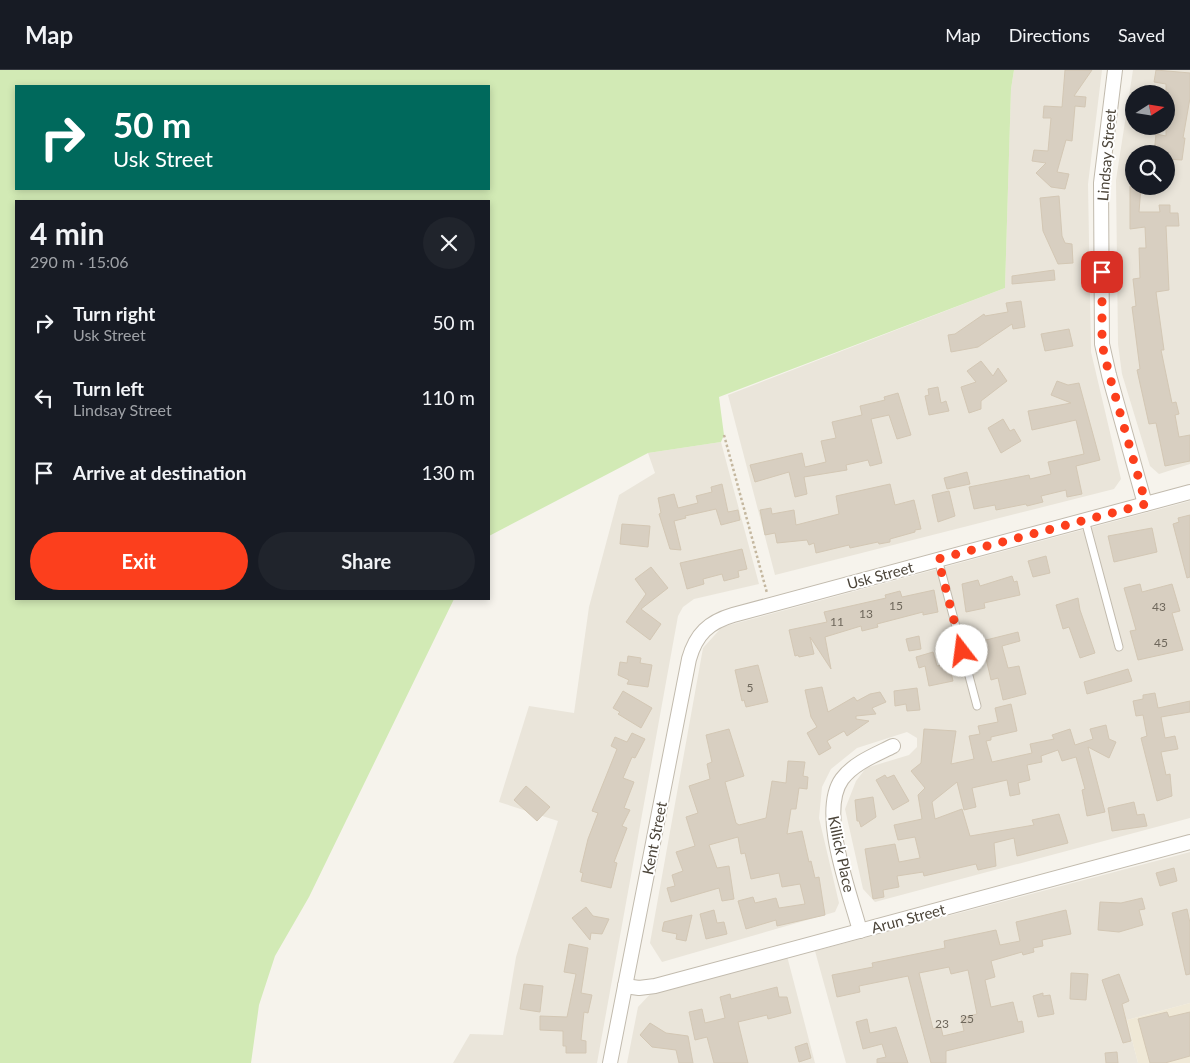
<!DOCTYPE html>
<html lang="en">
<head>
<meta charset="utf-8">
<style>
	:root { --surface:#171b24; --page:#20242c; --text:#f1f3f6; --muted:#9ea1a6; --line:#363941; --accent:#fc3f1d }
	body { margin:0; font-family:Lato,sans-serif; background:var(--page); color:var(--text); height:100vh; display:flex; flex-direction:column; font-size:19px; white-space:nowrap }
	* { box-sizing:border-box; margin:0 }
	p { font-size:16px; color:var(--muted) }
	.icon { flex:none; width:28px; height:28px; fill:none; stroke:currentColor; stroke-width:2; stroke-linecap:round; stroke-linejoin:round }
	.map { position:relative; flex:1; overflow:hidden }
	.sheet { position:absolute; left:15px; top:130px; width:475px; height:400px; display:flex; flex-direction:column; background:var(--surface); border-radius:0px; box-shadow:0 2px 8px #0003 }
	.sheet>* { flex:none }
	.hud { position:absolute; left:15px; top:15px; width:475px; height:105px; border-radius:0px; box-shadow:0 2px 8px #0003; background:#00695c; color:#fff; overflow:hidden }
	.needle { width:32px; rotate:78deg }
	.fabs { position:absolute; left:1125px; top:15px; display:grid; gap:10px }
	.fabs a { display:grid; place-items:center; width:50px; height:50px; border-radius:50%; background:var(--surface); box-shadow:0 2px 8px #0003; font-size:25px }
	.pin { position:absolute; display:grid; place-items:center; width:42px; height:42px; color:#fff; margin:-21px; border-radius:10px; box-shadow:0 2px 8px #0006 }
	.me { position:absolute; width:55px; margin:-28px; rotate:345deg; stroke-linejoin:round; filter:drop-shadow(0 0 4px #0008) }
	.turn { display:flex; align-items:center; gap:18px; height:105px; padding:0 15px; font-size:22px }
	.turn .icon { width:65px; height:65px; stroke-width:2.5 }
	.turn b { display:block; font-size:35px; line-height:42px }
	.round { display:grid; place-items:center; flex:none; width:52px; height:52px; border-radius:26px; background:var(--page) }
	.headline { display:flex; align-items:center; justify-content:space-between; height:85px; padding:0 15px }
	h1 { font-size:30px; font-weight:700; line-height:38px }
	.primary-button { display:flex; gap:10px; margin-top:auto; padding:10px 15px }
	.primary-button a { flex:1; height:58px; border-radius:30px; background:var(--accent); color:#fff; font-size:20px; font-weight:700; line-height:58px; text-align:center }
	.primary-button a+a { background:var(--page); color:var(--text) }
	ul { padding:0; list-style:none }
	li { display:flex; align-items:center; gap:15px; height:75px; padding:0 15px }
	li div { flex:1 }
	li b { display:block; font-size:19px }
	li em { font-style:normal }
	header { display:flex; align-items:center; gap:30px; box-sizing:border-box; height:70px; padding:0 25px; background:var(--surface); border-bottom:1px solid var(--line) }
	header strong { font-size:24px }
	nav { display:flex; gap:28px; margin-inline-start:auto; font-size:18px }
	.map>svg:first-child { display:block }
	.residential { fill:#eae5da; fill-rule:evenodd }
	.education { fill:#efe8d6 }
	.green { fill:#d2eab5; fill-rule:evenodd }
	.building { fill:#d8cfc1; stroke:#d3c7b4; fill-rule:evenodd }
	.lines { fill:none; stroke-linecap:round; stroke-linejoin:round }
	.lane-casing { stroke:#c2bbae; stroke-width:9 }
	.street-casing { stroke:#c2bbae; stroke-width:16 }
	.path { stroke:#c4b79f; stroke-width:2.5; stroke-dasharray:2.5 2.5; stroke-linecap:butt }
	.lane { stroke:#fff; stroke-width:7 }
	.street { stroke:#fff; stroke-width:14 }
	.route { stroke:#fc3f1d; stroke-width:9; stroke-dasharray:0 16.2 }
	.labels { text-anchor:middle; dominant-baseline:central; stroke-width:4; stroke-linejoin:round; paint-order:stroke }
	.number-label { font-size:12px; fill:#6e675b }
	.street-label { font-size:15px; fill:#4b4439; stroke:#fff }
</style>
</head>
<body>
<header>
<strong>Map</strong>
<nav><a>Map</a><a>Directions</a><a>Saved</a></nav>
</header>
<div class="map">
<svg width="1190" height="993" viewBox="0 0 1190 993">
	<rect width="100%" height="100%" fill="#f6f3ec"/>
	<!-- residential -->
	<g class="residential">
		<polygon points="1014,0 1102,0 1088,114 1091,282 1121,409 1114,419 775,505 728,325 1005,218 1011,19"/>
		<path d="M1133,0H1190V394L1159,404L1150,396L1122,304L1118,274L1116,110ZM1134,24H1166V56H1134ZM1134,84H1166V116H1134Z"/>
		<polygon points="721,372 759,514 694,529 683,537 678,546 597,993 453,993 470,964 503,965 516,887 558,751 499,732 529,636 574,643 589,537 619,425 655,403 648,383"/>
		<polygon points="1190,431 1190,748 875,832 863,819 845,739 856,711 866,698 909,685 917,677 917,668 907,662 857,678 831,699 822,717 819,748 839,833 835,842 662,892 650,873 703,578 722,557"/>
		<polygon points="1190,782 1190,933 1127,950 1138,993 846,993 815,881"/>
		<polygon points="787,886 815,993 627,993 638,937 653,921"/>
	</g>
	<!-- education -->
	<polygon class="education" points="1190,933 1190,993 1138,993 1127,950"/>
	<!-- green -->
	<path class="green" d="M0,0H1014L1011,19L1005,218L719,327L724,365L721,372L648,383L489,466V131H16V529H454L309,827L275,886L259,935L251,993H0ZM16,16H489V119H16Z"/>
	<!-- building -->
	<g class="building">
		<polygon points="1065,0 1092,0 1074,26 1086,27 1085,37 1075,36 1072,71 1066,70 1057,102 1069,104 1065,119 1051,117 1036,103 1046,93 1032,91 1034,80 1048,81 1051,48 1043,48 1044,36 1062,37"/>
		<polygon points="1156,0 1190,3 1190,28 1183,68 1185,68 1182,90 1166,89 1166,84 1154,84 1156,64 1166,66 1166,14 1154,12"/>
		<polygon points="1130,116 1141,116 1139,142 1160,142 1159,135 1170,135 1170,143 1178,143 1179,156 1166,156 1169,220 1156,222 1164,280 1161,280 1172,333 1176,332 1179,344 1175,345 1179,367 1190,365 1190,391 1165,396 1156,353 1149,354 1137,300 1140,299 1132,237 1136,236 1133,209 1140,208 1139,178 1146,178 1145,157 1130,159"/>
		<polygon points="1059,126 1062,166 1065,173 1072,174 1073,193 1058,194 1043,161 1040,128"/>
		<polygon points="1054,200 1055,210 1012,214 1012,206"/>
		<polygon points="1021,231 1025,257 1013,259 1012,254 978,277 951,282 948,265 955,264 984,244 985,246 1008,242 1006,233"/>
		<polygon points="1069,259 1073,276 1045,281 1041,264"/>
		<polygon points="981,291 993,306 998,298 1007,311 981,331 981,339 969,343 961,317 976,312 967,301"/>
		<polygon points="1057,311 1068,315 1079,313 1100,390 1076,396 1082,424 1067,427 1066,420 1041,426 1043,432 1027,436 1026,434 996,440 995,435 974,439 969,417 1029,405 1030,409 1051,404 1048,392 1084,384 1076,350 1032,360 1028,341 1071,333 1051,325"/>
		<polygon points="938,317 941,333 946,331 949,341 929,345 925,326 929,325 928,319"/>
		<polygon points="898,323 911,365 897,369 889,345 871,349 882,393 870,396 868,390 846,395 847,400 804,407 807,424 795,427 789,402 755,412 750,395 802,383 805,397 826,392 821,371 836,368 832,352 862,345 860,336 885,330 884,327"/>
		<polygon points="1003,349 1010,361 1014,359 1021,371 1001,383 988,358"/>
		<polygon points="967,402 970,414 947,419 944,408"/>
		<polygon points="722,414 728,442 738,440 740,450 721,455 716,439 685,446 686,448 674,451 681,480 670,479 659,444 661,443 658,428 674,424 678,438 698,433 696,426 712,422 711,417"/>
		<polygon points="890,414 895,435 914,430 921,459 915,460 915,462 890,469 890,472 879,474 878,472 850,478 849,475 816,483 814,473 809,475 807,470 777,473 775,463 765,465 760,440 771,438 772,444 794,440 796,455 839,444 836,426"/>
		<polygon points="949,421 955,446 938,452 932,425"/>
		<polygon points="1190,445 1190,507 1187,508 1173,454 1179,452 1178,448"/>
		<polygon points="622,454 650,456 648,477 620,474"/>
		<polygon points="1152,458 1157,482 1114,492 1108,466"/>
		<polygon points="742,479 747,499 738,501 739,507 724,511 722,504 703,509 704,514 687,519 680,493"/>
		<polygon points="1046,486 1050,503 1033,507 1028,491"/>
		<polygon points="651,497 668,518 641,539 661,554 650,570 626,552 646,524 635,509"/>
		<polygon points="1012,506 1014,512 1017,511 1020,525 984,533 985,538 966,542 962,514 978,510 980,516"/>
		<polygon points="1140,514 1142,522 1172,514 1180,541 1172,543 1183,580 1138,590 1130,561 1136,560 1124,518"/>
		<polygon points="934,520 938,542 923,545 923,542 877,554 878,557 862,561 861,556 825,567 831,599 810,567 814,584 799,587 798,585 795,586 789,560 827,552 824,542 886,528 885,525 900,521 902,527"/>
		<polygon points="1078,528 1080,540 1095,583 1080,588 1069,557 1063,559 1056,535"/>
		<polygon points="1018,562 1020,571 1002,576 1008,598 1019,596 1026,624 1003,630 998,608 991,610 982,571"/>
		<polygon points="919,566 921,579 909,581 906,569"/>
		<polygon points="933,582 937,596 949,594 953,611 929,616 925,596 919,598 916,587"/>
		<polygon points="628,586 641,588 640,593 652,595 648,617 627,614 629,610 618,605 620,592 627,593"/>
		<polygon points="758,595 768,632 746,637 744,630 742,631 735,600"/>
		<polygon points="1128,599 1132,611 1087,624 1084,612"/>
		<polygon points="822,617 828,642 854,627 857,631 870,624 880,622 886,632 872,638 876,644 856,646 856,649 869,651 847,666 844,661 827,671 831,678 819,685 807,663 817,657 811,647 805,620"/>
		<polygon points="917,618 920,640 907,641 906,634 895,636 894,621"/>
		<polygon points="623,621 652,638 641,658 618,644 620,642 613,638"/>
		<polygon points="1155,623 1158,638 1190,631 1190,642 1161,647 1165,668 1175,666 1178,679 1161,682 1166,705 1170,704 1172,726 1157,731 1141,668 1147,666 1143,645 1136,646 1133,631 1143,629 1143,625"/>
		<polygon points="1011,634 1017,661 991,667 991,670 986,671 992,692 1032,683 1030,674 1054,669 1052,665 1070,659 1075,675 1093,669 1090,659 1106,655 1109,669 1116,672 1109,688 1088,677 1105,742 1087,746 1082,720 1085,719 1076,687 1062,691 1058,680 1041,686 1042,692 1027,695 1030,710 1018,713 1020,724 1010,726 1007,710 972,718 976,737 964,740 957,712 932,732 935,749 962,739 970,766 1034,755 1032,750 1059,744 1068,773 1017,786 1014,768 994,773 996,796 978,800 976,794 924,806 923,802 897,806 899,817 883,820 884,827 873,829 865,779 895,774 899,792 920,788 915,767 898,770 894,755 922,749 918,725 925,718 911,701 921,693 924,659 956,661 951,694 974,689 969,666 980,664 978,656 998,652 995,638"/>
		<polygon points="729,659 744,706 725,712 736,753 739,755 766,748 772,711 786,713 788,691 805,692 803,706 808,707 807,719 799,718 796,739 791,739 787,764 802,761 809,792 811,791 815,808 819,807 825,845 777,856 776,850 746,859 738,831 753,827 755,833 776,828 779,838 805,834 800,814 782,817 779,803 751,809 745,783 741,784 738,767 709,775 717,798 729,796 734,829 722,831 719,818 671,832 667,818 675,816 672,805 683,801 676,782 695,776 686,747 698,743 689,716 710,709 707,694 712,692 706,665"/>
		<polygon points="632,663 645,669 635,688 632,687 623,708 634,712 624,738 630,740 622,756 627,758 614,792 617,793 611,818 581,811 583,803 580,802 588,769 598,743 592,741 617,679 611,676 615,667 627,672"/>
		<polygon points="885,705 887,708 894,705 909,731 893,740 876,710"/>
		<polygon points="526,716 550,737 537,751 514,730"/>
		<polygon points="873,727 876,747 861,757 859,751 857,751 855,730"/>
		<polygon points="1134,732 1137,745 1144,744 1147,756 1112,761 1108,738"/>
		<polygon points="1174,798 1177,811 1160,816 1156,803"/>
		<polygon points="1142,828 1145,839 1139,840 1143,855 1119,862 1098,860 1100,832 1121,833"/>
		<polygon points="586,837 593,846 609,849 602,864 591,863 590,870 572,848"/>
		<polygon points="1187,839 1190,853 1190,904 1186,905 1172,843"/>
		<polygon points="714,840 717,853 724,852 727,864 706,869 700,844"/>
		<path d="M1066,840L1071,864L1042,870L1043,876L1033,878L1034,882L1023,885L1022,882L991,891L995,907L985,910L991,937L1013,932L1018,952L1022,951L1024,962L946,981V993H931L908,906L859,916L860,922L837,927L832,905L873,897L872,893L945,878L944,871L996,860L1000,875L1020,871L1016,852ZM949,897L951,904L968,900L977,944L961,948L964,961L943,966L941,957L933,959L919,903Z"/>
		<polygon points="692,845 686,871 676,869 677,864 662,861 664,852"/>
		<polygon points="569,874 588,878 581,923 592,925 588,943 584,942 581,970 586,971 586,983 566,983 566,976 563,976 563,961 540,960 540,946 567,947 576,904 564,902"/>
		<polygon points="1071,903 1088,904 1086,930 1070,929"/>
		<polygon points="1119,904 1129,931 1122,934 1131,971 1123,973 1102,910"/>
		<polygon points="524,914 543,916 540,942 520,939"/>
		<polygon points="777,917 779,927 787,927 791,943 768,949 767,945 738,952 748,993 714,993 707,967 695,970 689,942 702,939 705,953 725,948 720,927 730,924 731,929"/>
		<polygon points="1043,923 1043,926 1050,925 1054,944 1038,947 1033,926"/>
		<polygon points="1167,942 1169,947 1190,942 1190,986 1165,993 1150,993 1138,949"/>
		<polygon points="867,949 870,963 896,957 908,993 877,993 877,989 886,987 882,974 863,979 856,952"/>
		<polygon points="650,953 666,963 688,966 693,993 679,993 676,980 652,977 640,965"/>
		<polygon points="807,973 811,988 799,992 795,977"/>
		<polygon points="1117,982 1118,993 1106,993 1105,983"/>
	</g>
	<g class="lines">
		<defs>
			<g id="lane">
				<polyline points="1085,450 1119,577"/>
				<polyline points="938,489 977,636"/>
			</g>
			<g id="street">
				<polyline points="1115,0 1101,113 1102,274 1109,305 1145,434"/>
				<path d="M860,861C850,823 818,742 842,709C854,693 875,685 893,676"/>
				<polyline points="625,916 639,918 655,916 1190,772"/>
				<path d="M610,993L689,589C696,564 709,552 733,545L1190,422"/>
			</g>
		</defs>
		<!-- lane casing -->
		<use href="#lane" class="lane-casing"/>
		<!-- street casing -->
		<use href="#street" class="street-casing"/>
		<!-- path -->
		<polyline class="path" points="724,365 767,523"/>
		<!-- lane -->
		<use href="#lane" class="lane"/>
		<!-- street -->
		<use href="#street" class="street"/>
	</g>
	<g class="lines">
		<!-- route -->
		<polyline class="route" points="962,581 938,489 1146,434 1109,304 1102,274 1102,202"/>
	</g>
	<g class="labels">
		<!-- number labels -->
		<g class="number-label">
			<text x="896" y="535">15</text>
			<text x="1159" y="536">43</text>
			<text x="866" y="543">13</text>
			<text x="837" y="551">11</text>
			<text x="1161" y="572">45</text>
			<text x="750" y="617">5</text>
			<text x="967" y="948">25</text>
			<text x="942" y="953">23</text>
		</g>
		<!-- street labels -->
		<g class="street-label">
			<text transform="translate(1106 85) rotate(-85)">Lindsay Street</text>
			<text transform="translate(880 505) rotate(-15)">Usk Street</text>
			<text transform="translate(654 768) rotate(-79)">Kent Street</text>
			<text transform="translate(842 784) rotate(78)">Killick Place</text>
			<text transform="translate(908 848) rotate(-15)">Arun Street</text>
		</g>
	</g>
</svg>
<div class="fabs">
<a><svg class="needle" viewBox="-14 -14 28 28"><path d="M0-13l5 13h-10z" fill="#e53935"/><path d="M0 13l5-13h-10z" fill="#9ea1a6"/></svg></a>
<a><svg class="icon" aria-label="search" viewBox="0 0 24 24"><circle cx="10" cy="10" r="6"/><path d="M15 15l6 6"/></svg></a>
</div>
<div class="pin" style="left:1102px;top:202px;background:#d93025"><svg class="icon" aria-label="arrive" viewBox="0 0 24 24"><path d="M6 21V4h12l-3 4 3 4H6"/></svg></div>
<svg class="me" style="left:962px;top:581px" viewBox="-20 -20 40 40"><circle r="19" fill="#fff"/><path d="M0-13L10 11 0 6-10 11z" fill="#fc3f1d"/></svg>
<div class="hud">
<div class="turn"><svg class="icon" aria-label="right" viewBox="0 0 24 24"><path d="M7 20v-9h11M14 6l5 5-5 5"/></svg><div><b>50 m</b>Usk Street</div></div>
</div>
<section class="sheet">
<div class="headline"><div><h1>4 min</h1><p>290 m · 15:06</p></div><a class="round"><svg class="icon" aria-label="close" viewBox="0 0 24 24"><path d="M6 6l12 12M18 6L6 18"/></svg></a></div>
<ul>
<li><svg class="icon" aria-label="right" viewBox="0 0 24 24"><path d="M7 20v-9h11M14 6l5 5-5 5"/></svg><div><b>Turn right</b><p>Usk Street</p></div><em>50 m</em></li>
<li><svg class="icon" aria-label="left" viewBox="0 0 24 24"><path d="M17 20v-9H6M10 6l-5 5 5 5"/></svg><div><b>Turn left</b><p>Lindsay Street</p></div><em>110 m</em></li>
<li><svg class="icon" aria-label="arrive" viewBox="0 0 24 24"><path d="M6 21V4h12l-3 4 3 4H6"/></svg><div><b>Arrive at destination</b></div><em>130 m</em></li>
</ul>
<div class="primary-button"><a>Exit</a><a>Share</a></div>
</section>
</div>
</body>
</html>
